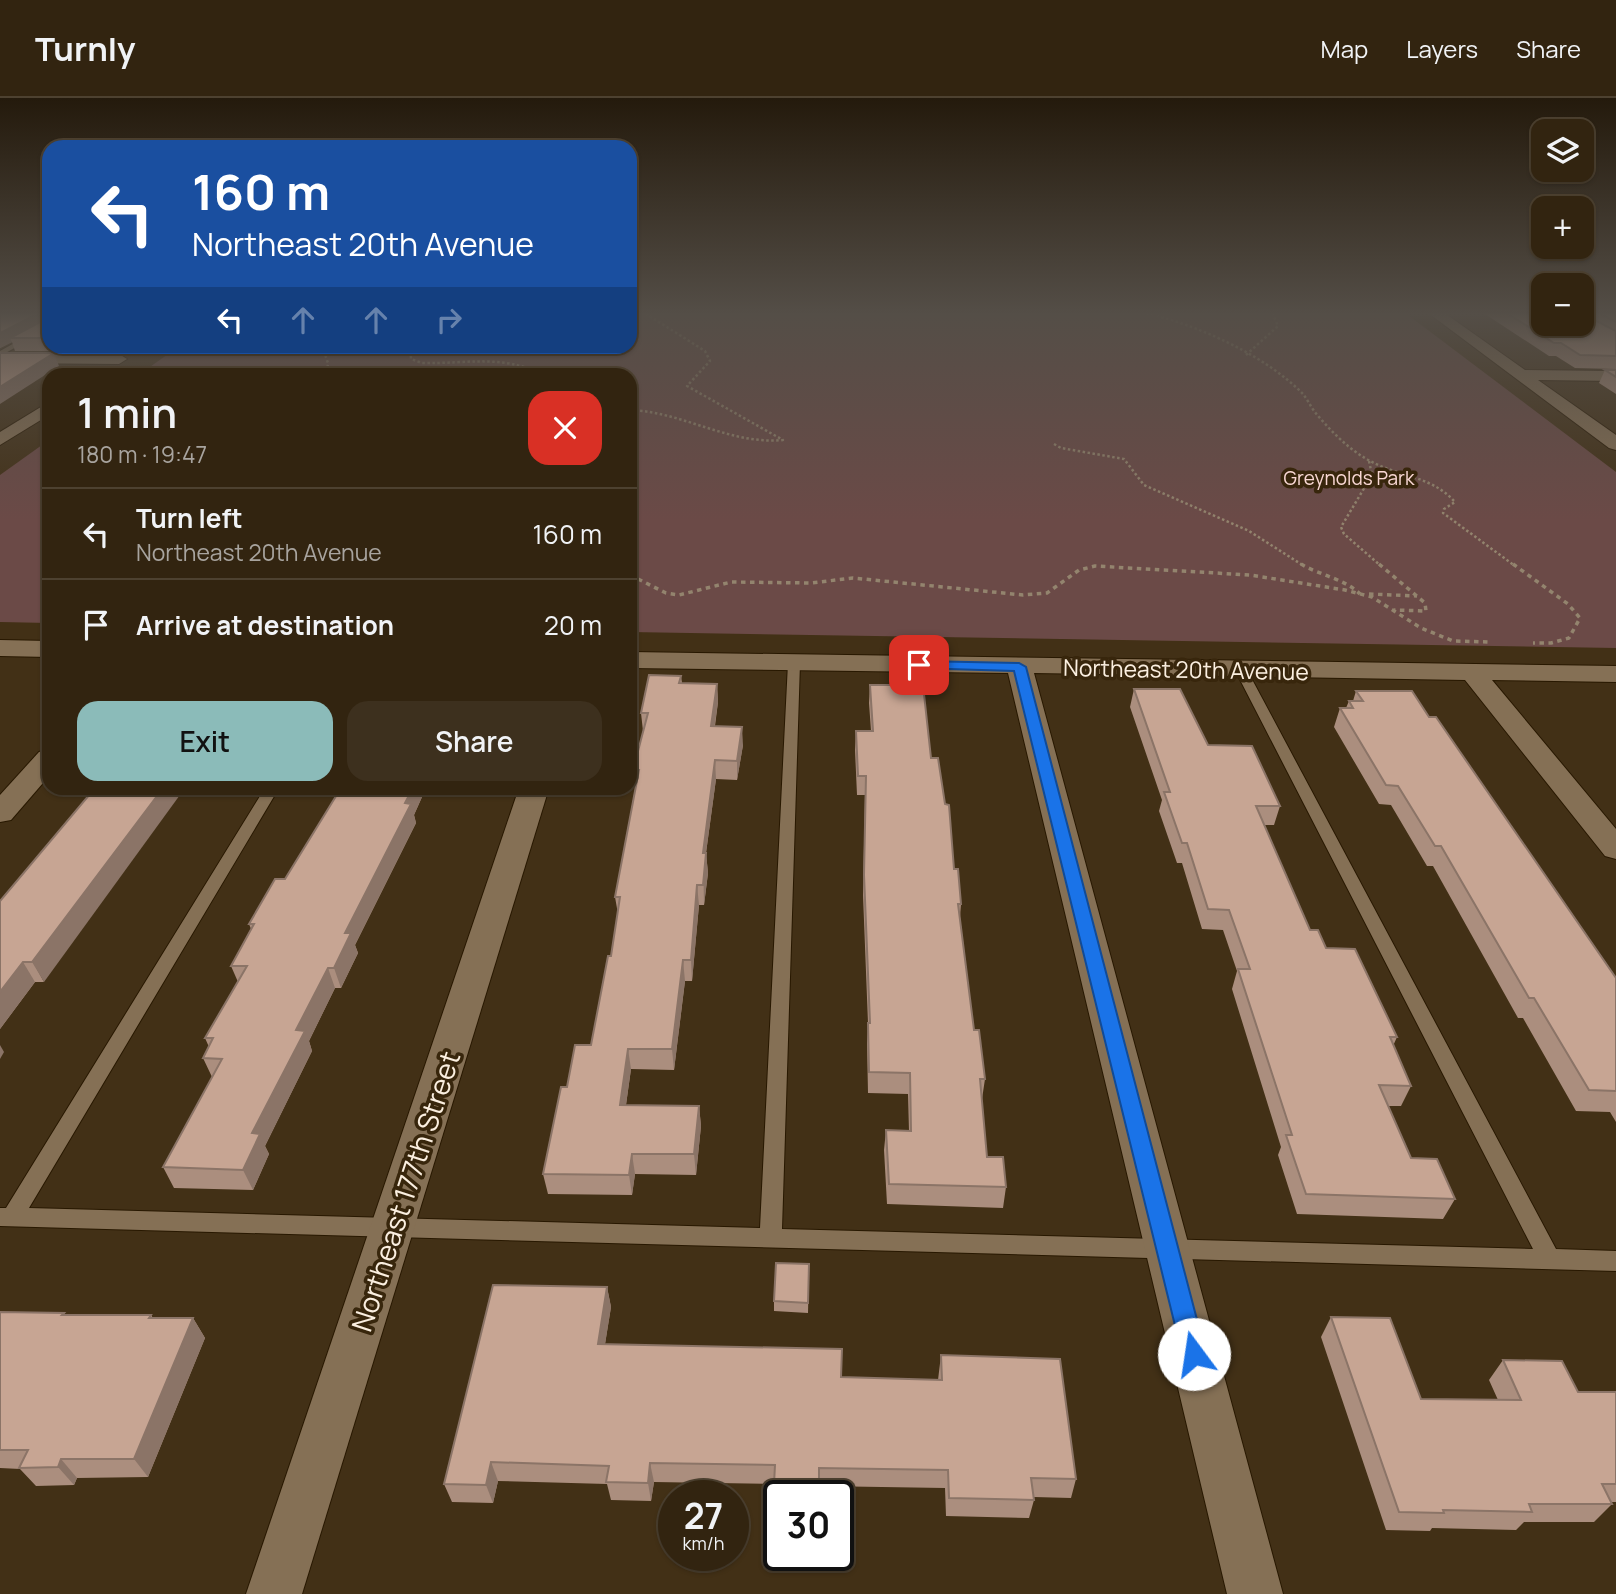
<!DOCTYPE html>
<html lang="en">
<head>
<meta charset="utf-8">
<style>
	:root { --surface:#322410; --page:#3d301e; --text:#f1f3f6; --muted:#a8a49f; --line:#4d4130; --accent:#8bbbb9 }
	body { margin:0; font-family:Manrope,sans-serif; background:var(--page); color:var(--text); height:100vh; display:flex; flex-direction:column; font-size:26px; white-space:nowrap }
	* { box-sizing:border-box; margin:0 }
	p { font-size:23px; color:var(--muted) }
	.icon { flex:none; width:38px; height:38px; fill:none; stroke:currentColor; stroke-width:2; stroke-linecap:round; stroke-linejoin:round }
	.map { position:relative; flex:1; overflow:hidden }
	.panel { position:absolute; left:42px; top:270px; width:595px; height:427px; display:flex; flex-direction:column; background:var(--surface); border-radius:21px; box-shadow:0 2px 5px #0004,0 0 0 2px var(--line) }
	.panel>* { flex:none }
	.banner { position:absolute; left:42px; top:42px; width:595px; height:214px; border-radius:21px; box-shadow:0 2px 5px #0004,0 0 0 2px var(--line); background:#1a4fa0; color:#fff; overflow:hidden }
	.buttons { position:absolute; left:1531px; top:21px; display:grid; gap:14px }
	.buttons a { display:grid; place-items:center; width:63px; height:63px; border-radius:14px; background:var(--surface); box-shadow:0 2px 5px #0004,0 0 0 2px var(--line); font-size:35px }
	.speed { position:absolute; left:658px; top:1382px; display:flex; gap:14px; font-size:35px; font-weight:700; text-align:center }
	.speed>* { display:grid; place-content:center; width:91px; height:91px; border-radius:50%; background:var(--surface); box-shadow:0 2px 5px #0004,0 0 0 2px var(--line); line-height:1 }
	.speed small { font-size:18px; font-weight:400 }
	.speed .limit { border:4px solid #111; border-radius:10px; background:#fff; color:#111 }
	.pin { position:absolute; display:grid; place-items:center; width:60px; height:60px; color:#fff; margin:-30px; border-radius:14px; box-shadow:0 4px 10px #0006 }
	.me { position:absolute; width:77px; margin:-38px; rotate:346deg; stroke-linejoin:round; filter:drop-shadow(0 0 5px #0008) }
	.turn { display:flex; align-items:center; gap:24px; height:147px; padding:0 35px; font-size:32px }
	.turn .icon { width:91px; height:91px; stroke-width:2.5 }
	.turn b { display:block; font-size:49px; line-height:60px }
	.lanes { display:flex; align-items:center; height:66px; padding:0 35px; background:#0003; justify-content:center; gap:35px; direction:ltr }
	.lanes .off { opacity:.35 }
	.round { display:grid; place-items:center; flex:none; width:74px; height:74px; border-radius:21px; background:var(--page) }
	.head { display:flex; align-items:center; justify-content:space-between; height:119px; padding:0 35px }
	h1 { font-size:42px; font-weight:600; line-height:52px }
	.button { display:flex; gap:14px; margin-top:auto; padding:14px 35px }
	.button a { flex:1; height:80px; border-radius:21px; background:var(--accent); color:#111; font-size:28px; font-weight:600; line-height:80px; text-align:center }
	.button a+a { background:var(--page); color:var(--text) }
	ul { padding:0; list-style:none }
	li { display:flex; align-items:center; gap:21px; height:91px; padding:0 35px; border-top:2px solid var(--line) }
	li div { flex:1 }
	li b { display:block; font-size:26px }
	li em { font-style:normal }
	header { display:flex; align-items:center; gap:42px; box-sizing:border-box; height:98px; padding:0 35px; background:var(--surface); border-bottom:2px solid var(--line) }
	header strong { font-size:33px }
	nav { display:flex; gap:38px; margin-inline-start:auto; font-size:24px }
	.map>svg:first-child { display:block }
	.green { fill:#6b4a47 }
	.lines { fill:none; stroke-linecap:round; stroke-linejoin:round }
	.lane-casing { stroke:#281800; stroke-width:2 }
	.street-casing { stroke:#281800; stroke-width:2 }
	.path-far1 { stroke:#93846e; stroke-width:2.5; stroke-dasharray:2.5 2.5; stroke-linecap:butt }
	.path { stroke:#93846e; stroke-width:3.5; stroke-dasharray:4.5 4.5; stroke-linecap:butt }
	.lane { fill:#857055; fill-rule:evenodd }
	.street { fill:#857055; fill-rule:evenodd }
	.wall { fill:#ab8e7e }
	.shaded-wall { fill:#8b7467 }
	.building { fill:#c7a593; stroke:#8b7467; stroke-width:2 }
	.route { fill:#1a73e8; stroke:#114b97; stroke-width:2 }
	.labels { text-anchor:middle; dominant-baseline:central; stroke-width:7; stroke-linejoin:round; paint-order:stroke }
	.far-park-label { font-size:19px; fill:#f9d8d4; stroke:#38260c }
	.street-label { font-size:23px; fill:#fbefe0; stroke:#38260c }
	.near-street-label { font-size:28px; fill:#fbefe0; stroke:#38260c }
</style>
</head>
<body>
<header>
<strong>Turnly</strong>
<nav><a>Map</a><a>Layers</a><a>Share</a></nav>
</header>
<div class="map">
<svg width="1616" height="1496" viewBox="0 0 1616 1496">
	<rect width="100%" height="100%" fill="#423016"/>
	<!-- green -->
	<g class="green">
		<polygon points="630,214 1404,214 1616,374 1616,550 630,534 630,276 140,276 178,249 630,248"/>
		<polygon points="49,342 49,525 0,524 0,377"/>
	</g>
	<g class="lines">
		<defs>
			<g id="lane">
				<polygon points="49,226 49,231 0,258 0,253"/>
				<polygon points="794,561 800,565 782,1131 1533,1151 1235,572 1241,568 1247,572 1556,1151 1616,1153 1616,1173 0,1128 0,1110 6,1110 265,690 279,690 29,1110 760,1130 788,565"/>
			</g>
			<g id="street">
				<polygon points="1427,214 1443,214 1525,272 1616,273 1616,283 1538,282 1616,337 1616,352 1609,350"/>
				<polygon points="0,255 119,256 127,261 119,266 0,265"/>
				<polygon points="49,304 49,317 0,347 0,334"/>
				<polygon points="0,542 49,543 49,559 0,558"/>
				<polygon points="630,554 1616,568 1616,584 1492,582 1616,731 1616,761 1605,758 1465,582 1034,575 1283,1496 1227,1496 1008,575 630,570"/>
				<polygon points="49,651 49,678 11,722 0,724 0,697 39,654"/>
				<polygon points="519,690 549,690 302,1496 246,1496"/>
			</g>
		</defs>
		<!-- lane casing -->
		<use href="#lane" class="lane-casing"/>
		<!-- street casing -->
		<use href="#street" class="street-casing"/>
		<!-- path-far1 -->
		<g class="path-far1">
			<path d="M1142,214C1195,226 1264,256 1303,296C1307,301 1310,307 1314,313C1328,330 1346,349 1365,360C1395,379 1430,376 1455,404L1444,411L1443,415L1515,468"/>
			<polyline points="322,248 328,265 327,276"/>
			<path d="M410,248L411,261L422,265C470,266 497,256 544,276"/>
			<polyline points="1246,257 1278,228 1272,214"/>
			<path d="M630,312C684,314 729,347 783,342L687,288L710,263L705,253L643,214"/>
			<polyline points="1054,346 1061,350 1124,361 1144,387 1249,433 1304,468"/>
			<polyline points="1369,363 1372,377 1341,429 1344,436 1381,468"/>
		</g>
		<!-- path -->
		<g class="path">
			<path d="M1301,466C1319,477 1345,481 1360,496"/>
			<polyline points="1379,466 1425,505 1426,513 1394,512"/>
			<polyline points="1513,466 1568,506 1580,520 1569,540 1551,545 1533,545"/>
			<polyline points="630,477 666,495 679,497 731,484 811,485 853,480 1023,497 1047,495 1079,472 1095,468 1250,477 1345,492 1372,499 1421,530 1453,543 1489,544"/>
			<polyline points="1369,496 1417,498"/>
		</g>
		<!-- lane -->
		<use href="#lane" class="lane"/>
		<!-- street -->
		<use href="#street" class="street"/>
	</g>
	<!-- wall -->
	<g class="wall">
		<polygon points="0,214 49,214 49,248 90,248 83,253 15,253 12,244 0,250"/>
		<polygon points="1482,214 1616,214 1616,271 1575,270 1556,258 1549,258"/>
		<polygon points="1605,272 1616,272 1616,296 1599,285"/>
		<polygon points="681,578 682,585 717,586 718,604 715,628 743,647 737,682 716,681 706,755 708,775 704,807 699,807 692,883 685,883 674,972 631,971 626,1007 699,1008 701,1028 696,1077 635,1076 632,1097 548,1096 543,1076 567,989 591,947 611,858 618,816 615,799 635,691 633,672 643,633 641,615"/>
		<polygon points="870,587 931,660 961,806 960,819 974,932 985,981 982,1001 987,1059 1006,1089 1003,1110 887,1106 884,1052 886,1032 909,1033 908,996 868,995 867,945 868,925 863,797 865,697 857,697 855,652 856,633 871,633 869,605"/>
		<polygon points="1134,591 1208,647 1280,708 1274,727 1264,727 1310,832 1326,850 1397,939 1393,948 1411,988 1401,1008 1388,1008 1411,1060 1455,1101 1443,1121 1297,1116 1278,1057 1281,1049 1232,891 1237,873 1223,832 1202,831 1182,765 1177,765 1159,713 1162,702 1130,609"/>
		<polygon points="1356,593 1429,619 1616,880 1616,1024 1610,1014 1576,1013 1523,920 1518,920 1433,768 1427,768 1391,707 1379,706 1334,629 1340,610 1346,610 1349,603 1353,603"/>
		<polygon points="341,690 426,690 414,717 416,725 355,847 358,855 341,890 335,890 309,943 312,953 265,1048 269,1056 253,1092 174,1090 163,1069 212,979 203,960 209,949 205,940 238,884 231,868 251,831 249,826 285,781"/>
		<polygon points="0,803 44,884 35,884 0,931"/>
		<polygon points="809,1166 808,1215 774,1213 774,1203"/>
		<polygon points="607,1189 611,1209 605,1246 841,1279 938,1282 941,1257 1076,1381 1071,1400 1034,1399 1034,1402 1029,1420 946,1418 945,1390 819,1388 819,1398 779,1398 779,1404 775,1404 774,1386 654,1384 651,1403 611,1402 607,1386 498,1383 493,1405 452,1404 444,1386"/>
		<polygon points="0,1214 64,1215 65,1217 151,1217 153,1220 193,1220 205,1240 148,1379 77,1380 74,1387 36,1388 20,1371 0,1370"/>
		<polygon points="1331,1219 1421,1301 1498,1302 1489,1282 1503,1262 1578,1294 1616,1294 1616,1404 1611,1404 1612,1406 1594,1424 1524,1424 1516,1432 1432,1430 1430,1433 1386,1432 1321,1239"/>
	</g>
	<!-- shaded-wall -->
	<g class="shaded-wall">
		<polygon points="41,214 46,214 49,222 10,240 12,244 0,250 0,235"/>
		<polygon points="81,248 90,248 83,253"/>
		<polygon points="54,255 59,268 0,306 0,289"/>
		<polygon points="717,586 718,604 712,646 711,628"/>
		<polygon points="742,629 743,647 737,682 737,663"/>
		<polygon points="715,662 716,681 706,755 708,775 704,807 703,755"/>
		<polygon points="163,690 185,690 44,884 32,864"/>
		<polygon points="413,690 426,690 414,717 416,725 355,847 358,855 341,890 334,870 345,835"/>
		<polygon points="697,787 699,807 692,883 691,862"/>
		<polygon points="683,862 685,883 674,972 672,951"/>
		<polygon points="23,864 35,884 0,931 0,894"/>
		<polygon points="328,870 335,890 309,943 312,953 265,1048 269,1056 253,1092 243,1072 252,1035 296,932"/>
		<polygon points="0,947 4,954 0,961"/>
		<polygon points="628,951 631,971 623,1028 620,1007"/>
		<polygon points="699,1008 701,1028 696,1077 694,1056"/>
		<polygon points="632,1056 635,1076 632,1097 629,1077"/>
		<polygon points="607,1189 611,1209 602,1265 598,1246"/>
		<polygon points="193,1220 205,1240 148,1379 134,1361"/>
		<polygon points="61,1361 77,1380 74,1387 58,1369"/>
		<polygon points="491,1364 498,1383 493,1405 486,1387"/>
		<polygon points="650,1365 654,1384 651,1403 648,1385"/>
	</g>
	<!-- building -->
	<g class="building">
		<polygon points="0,214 41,214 0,235"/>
		<polygon points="45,214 49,214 49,240 10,240 46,221"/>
		<polygon points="1505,214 1544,214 1544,226 1582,226 1582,214 1584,214 1583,216 1616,233 1616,258 1580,257 1561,245 1554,245"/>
		<polygon points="1597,214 1616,214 1616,224"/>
		<polygon points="0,255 54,255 0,289"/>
		<polygon points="1605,272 1616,272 1616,279"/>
		<polygon points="649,577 681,578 679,585 717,586 711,628 742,629 737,663 715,662 703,755 706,755 703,787 697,787 691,862 683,862 672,951 628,951 620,1007 699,1008 694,1056 632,1056 629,1077 543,1076 561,989 567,989 575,947 591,947 608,858 611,858 620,799 615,799 639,672 633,672 648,615 641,615"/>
		<polygon points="870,587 923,587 931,660 938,660 945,706 949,707 954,771 958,771 961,806 958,806 974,932 979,932 985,981 980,981 987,1059 1003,1059 1006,1089 889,1086 886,1032 911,1033 910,975 869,974 868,925 870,925 864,777 866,678 858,678 856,633 873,633"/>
		<polygon points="1134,591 1180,591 1208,647 1252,648 1280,708 1256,708 1310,832 1318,832 1326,850 1355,851 1397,939 1390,939 1411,988 1379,987 1411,1060 1437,1061 1455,1101 1306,1096 1286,1037 1292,1037 1238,871 1250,871 1229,812 1208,811 1187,745 1182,745 1164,694 1170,694"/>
		<polygon points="1356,593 1412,593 1429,619 1436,619 1616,880 1616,993 1589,992 1534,900 1529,900 1441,748 1435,748 1398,688 1386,687 1340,610 1353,610 1349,603 1363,603"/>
		<polygon points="95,690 163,690 32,864 23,864 0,894 0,803"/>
		<polygon points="341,690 413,690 405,705 411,706 345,835 351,835 334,870 328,870 296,932 305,933 252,1035 260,1036 243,1072 163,1069 222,961 203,960 213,940 205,940 247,868 231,868 254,826 249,826 275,781 285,781"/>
		<polygon points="776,1165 809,1166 808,1205 774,1203"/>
		<polygon points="493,1187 607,1189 598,1246 842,1251 841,1279 942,1282 941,1257 1060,1261 1076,1381 1031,1380 1034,1402 949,1400 948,1372 819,1370 819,1387 774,1386 775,1367 650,1365 648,1385 606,1384 609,1368 491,1364 486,1387 444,1386"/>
		<polygon points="0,1214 64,1215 62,1217 151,1217 149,1220 193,1220 134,1361 61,1361 58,1369 19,1370 28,1352 0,1352"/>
		<polygon points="1331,1219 1390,1220 1421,1301 1521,1302 1503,1262 1562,1263 1578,1294 1616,1294 1616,1386 1602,1386 1612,1406 1529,1406 1532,1414 1443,1412 1444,1415 1399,1414"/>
	</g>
	<!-- sky -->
	<linearGradient id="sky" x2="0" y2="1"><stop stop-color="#241a0c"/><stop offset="0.51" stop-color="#544e47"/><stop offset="1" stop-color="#544e47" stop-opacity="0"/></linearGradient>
	<rect width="1616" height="423" fill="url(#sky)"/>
	<!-- route -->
	<polygon class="route" points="919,563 1019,565 1026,569 1206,1256 1202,1264 1194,1267 1185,1264 1182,1256 1014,573 915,570 913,567"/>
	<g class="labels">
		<!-- far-park labels -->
		<g class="far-park-label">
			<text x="1349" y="380">Greynolds Park</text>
		</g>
		<!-- street labels -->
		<g class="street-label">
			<text transform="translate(1186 571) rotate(1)">Northeast 20th Avenue</text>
		</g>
		<!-- near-street labels -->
		<g class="near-street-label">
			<text transform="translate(405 1093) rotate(-72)">Northeast 177th Street</text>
		</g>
	</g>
</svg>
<div class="buttons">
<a><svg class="icon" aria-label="layers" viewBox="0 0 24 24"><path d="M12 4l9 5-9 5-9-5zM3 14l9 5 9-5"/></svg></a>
<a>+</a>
<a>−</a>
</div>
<div class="speed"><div>27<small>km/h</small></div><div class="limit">30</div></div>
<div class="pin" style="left:919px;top:567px;background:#d93025"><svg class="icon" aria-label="arrive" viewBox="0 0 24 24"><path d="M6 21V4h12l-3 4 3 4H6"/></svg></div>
<svg class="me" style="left:1194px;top:1256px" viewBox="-20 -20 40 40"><circle r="19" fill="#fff"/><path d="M0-13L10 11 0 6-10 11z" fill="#1a73e8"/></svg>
<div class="banner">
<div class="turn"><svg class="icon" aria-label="left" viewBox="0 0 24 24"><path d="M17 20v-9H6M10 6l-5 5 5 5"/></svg><div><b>160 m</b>Northeast 20th Avenue</div></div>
<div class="lanes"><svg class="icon" aria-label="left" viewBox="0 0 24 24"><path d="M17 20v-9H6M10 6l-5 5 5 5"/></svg><svg class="icon off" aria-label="ahead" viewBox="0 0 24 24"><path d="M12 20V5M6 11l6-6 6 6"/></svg><svg class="icon off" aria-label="ahead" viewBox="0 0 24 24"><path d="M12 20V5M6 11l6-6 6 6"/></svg><svg class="icon off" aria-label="right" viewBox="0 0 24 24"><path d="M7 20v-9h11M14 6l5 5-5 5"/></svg></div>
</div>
<section class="panel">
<div class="head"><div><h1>1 min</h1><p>180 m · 19:47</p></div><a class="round" style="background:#d93025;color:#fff"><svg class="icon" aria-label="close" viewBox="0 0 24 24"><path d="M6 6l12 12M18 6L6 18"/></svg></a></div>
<ul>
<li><svg class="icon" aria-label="left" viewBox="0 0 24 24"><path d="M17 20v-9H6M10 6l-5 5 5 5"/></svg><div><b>Turn left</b><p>Northeast 20th Avenue</p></div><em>160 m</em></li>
<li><svg class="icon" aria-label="arrive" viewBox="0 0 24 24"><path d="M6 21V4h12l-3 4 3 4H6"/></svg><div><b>Arrive at destination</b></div><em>20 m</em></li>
</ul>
<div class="button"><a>Exit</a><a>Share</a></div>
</section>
</div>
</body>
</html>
